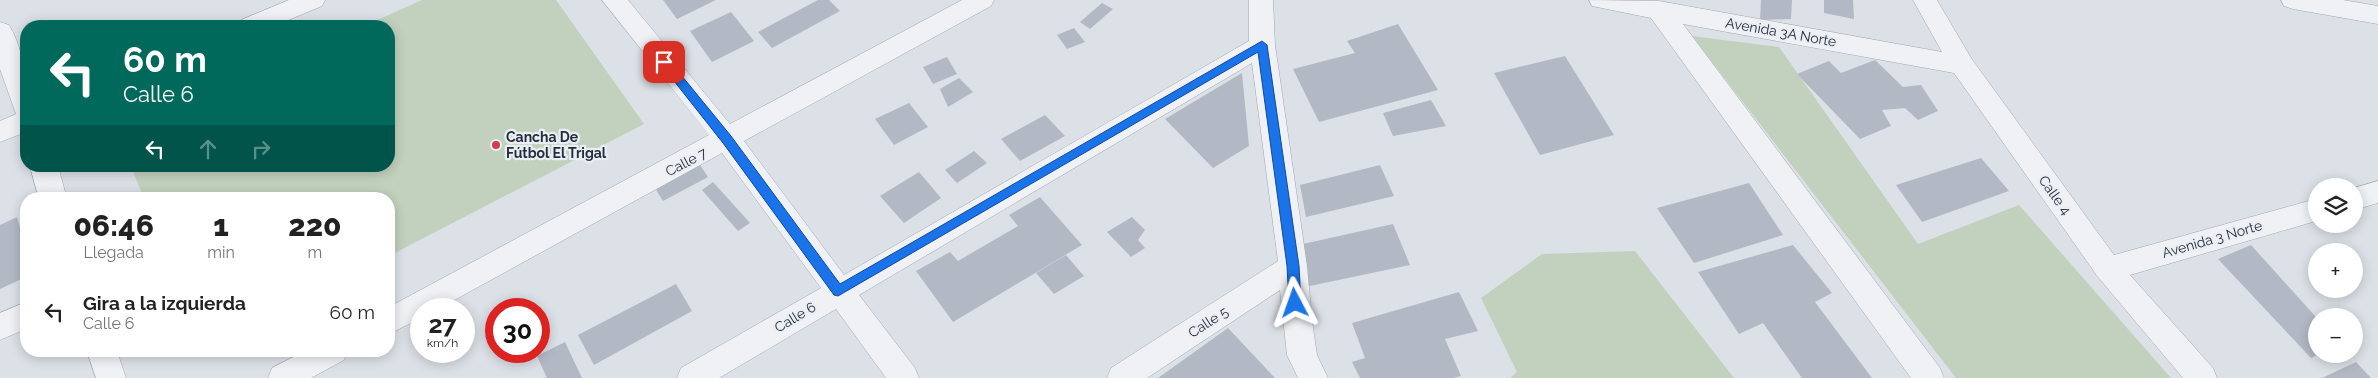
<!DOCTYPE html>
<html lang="es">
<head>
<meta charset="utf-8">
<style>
	:root { --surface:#fff; --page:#f2f2f2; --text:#222; --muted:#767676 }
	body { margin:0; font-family:Raleway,sans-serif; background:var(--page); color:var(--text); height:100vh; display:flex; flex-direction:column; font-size:19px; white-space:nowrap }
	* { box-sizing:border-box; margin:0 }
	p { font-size:16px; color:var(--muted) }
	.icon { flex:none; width:28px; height:28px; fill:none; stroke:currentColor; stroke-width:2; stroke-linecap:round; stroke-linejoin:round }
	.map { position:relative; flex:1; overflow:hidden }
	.panel { position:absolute; left:20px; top:192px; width:375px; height:165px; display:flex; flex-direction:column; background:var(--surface); border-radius:20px; box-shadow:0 2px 12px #0003 }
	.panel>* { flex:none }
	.top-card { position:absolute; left:20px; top:20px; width:375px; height:152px; border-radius:20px; box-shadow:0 2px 12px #0003; background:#00695c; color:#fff; overflow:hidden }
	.fabs { position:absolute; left:2308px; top:178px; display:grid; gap:10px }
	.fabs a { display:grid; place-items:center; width:55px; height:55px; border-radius:50%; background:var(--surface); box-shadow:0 2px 12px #0003; font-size:25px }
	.speed { position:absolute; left:410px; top:298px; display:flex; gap:10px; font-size:25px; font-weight:700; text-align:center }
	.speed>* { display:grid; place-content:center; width:65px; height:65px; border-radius:50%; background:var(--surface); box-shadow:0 2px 12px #0003; line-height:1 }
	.speed small { font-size:12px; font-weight:400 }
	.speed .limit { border:8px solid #d22; background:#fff; color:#111 }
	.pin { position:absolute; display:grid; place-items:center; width:42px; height:42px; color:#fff; margin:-21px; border-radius:10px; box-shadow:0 2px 8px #0006 }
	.me { position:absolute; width:55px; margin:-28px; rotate:356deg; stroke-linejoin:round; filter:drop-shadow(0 0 4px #0008) }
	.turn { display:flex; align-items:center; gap:18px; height:105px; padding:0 20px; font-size:22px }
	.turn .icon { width:65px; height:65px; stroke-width:2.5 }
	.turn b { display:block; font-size:35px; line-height:42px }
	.lanes { display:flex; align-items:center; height:48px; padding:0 20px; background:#0003; justify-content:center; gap:25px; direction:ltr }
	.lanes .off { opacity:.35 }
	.eta { display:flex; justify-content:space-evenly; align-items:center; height:85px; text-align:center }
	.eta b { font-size:30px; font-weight:800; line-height:35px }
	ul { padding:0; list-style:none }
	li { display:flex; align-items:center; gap:15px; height:70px; padding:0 20px }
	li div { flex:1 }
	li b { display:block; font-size:19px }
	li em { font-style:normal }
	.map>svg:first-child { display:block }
	.green { fill:#c2d1bd }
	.building { fill:#b3b9c4 }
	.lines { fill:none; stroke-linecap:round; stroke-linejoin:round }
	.minor-casing { stroke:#a1a7b1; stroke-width:1 }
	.minor { fill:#eff1f5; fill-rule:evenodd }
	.route { fill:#1a73e8; stroke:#114b97 }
	.poi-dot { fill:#d13c51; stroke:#ebeff4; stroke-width:2 }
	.labels { text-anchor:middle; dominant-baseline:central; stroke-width:4.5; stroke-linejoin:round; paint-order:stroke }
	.street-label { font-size:14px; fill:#252e3d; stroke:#ebeff4 }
	.poi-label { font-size:14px; font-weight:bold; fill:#252e3d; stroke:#ebeff4; text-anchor:start }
</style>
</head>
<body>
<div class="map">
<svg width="2378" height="378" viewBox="0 0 2378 378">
	<rect width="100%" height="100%" fill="#dce0e7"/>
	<!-- green -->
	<g class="green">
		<polygon points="422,0 556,0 644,124 389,256 389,199 144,199 131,166 389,166 389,26 364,26"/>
		<polygon points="1692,36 1779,47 1918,244 2019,205 2171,378 1956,378"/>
		<polygon points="1635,251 1734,378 1510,378 1517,372 1481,298 1542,254"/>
	</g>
	<!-- building -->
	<g class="building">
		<polygon points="663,0 716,0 677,19"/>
		<polygon points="818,0 829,0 840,11 772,48 758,32"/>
		<polygon points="1761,0 1792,0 1791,19 1760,20"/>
		<polygon points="1824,0 1853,0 1854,19 1824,13"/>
		<polygon points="1102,3 1113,9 1090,29 1080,22"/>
		<polygon points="731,12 754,41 712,62 690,31"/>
		<polygon points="1398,24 1438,90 1319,122 1293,69 1355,53 1347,41"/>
		<polygon points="1074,28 1085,42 1067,49 1057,35"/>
		<polygon points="1565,56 1614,135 1540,155 1494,73"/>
		<polygon points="947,57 957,74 933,84 923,67"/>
		<polygon points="1875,60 1903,87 1921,85 1938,111 1918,120 1905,108 1882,110 1891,126 1860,139 1797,74 1829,61 1841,73"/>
		<polygon points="1242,73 1249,146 1213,168 1165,119"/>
		<polygon points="959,78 973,92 948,107 940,89"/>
		<polygon points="1431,100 1446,126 1393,136 1383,113"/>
		<polygon points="909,103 928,127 894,145 875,119"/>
		<polygon points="1045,115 1065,136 1020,161 1001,139"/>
		<polygon points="974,151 987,163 957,183 945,170"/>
		<polygon points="1981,158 2009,191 1922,222 1896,185"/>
		<polygon points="700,165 708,177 663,201 655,188"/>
		<polygon points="1380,165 1394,196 1306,217 1300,185"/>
		<polygon points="919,172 941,198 904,223 880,196"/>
		<polygon points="713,182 750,223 738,231 702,190"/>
		<polygon points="1749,183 1783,235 1694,263 1657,208"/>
		<polygon points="1040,197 1082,245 953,322 916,271 950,252 958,261 1018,226 1009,215"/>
		<polygon points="17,217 26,249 26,277 0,289 0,225"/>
		<polygon points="1132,217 1145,230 1138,240 1145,248 1131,257 1107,232"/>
		<polygon points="1393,224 1410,265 1305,287 1303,244"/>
		<polygon points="1793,245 1832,293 1815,302 1872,378 1802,378 1763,323 1739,334 1698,272"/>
		<polygon points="2251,245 2316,317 2316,354 2320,354 2311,358 2218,259"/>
		<polygon points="1066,255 1084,276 1054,294 1036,273"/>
		<polygon points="676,284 692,311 594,365 578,335"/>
		<polygon points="1459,292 1478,331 1445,339 1461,376 1453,378 1360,378 1352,362 1365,358 1352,323"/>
		<polygon points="1228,328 1275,378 1158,378"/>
		<polygon points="565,342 582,378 547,378 537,356"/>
		<polygon points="2356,362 2371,378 2322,378"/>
	</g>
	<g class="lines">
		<defs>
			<g id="minor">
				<polygon points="289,0 325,0 322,6 274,26 238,26 241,20"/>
				<polygon points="602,0 628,0 730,124 962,0 994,0 991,6 744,141 844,275 1249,41 1249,0 1273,0 1275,45 1307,266 1312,321 1317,355 1328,378 1298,378 1287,355 1280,290 1147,378 1107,378 1111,368 1278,261 1252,63 859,295 915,368 919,378 886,378 836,309 719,378 677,378 681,368 821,288 722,153 438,309 421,309 421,318 389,334 389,307 709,135"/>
				<polygon points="1589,0 1659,1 1942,52 1913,0 1937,0 1971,58 2114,255 2316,199 2316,221 2130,275 2213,368 2217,378 2183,378 2098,277 1954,73 1683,24 1940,368 1944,378 1911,378 1651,18 1592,6"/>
				<polygon points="2281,0 2343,0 2378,6 2378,24 2293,9 2284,6"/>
				<path d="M0,22L9,25C29,60 26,93 26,132L0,142V121L16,114L0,69Z"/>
				<polygon points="30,166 58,166 67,199 39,199"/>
				<polygon points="2378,181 2378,203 2354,210 2354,188"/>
				<polygon points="26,302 26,329 0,340 0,313"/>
				<polygon points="87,351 117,351 126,378 96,378"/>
				<polygon points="305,351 348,351 344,360 311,378 268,378 272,368"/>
			</g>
		</defs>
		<!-- minor casing -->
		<use href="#minor" class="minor-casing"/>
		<!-- minor -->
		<use href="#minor" class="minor"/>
	</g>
	<!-- route -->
	<polygon class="route" points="1262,41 1267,45 1299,266 1301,303 1295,308 1289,303 1287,266 1258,52 838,296 834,295 723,143 659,62 660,59 668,59 731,136 840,284"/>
	<!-- markers -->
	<circle class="poi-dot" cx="496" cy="145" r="5"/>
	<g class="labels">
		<!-- street labels -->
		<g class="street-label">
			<text transform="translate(1781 32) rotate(10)">Avenida 3A Norte</text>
			<text transform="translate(686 162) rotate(-28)">Calle 7</text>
			<text transform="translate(2055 195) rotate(54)">Calle 4</text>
			<text transform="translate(2212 239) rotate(-16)">Avenida 3 Norte</text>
			<text transform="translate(795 317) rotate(-31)">Calle 6</text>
			<text transform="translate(1208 322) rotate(-33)">Calle 5</text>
		</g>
		<!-- poi labels -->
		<g class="poi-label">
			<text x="506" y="137">Cancha De<tspan x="506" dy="16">Fútbol El Trigal</tspan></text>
		</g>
	</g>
</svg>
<div class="fabs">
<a><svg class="icon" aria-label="layers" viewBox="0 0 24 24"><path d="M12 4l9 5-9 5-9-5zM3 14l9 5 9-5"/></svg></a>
<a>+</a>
<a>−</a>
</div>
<div class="speed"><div>27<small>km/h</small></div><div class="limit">30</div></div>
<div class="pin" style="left:664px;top:62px;background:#d93025"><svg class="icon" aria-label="arrive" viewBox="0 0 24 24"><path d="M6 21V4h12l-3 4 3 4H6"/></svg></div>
<svg class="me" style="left:1295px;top:303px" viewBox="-20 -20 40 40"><path d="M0-17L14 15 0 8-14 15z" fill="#1a73e8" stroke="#fff" stroke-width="4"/></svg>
<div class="top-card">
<div class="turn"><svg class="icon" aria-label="left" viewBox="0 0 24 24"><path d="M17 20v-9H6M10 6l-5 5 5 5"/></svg><div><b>60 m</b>Calle 6</div></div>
<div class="lanes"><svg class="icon" aria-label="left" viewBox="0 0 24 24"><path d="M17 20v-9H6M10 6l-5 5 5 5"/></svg><svg class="icon off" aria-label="ahead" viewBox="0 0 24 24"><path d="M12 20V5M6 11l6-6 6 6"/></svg><svg class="icon off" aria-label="right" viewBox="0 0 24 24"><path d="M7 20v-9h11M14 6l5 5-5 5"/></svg></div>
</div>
<section class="panel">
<div class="eta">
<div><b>06:46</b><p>Llegada</p></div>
<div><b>1</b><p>min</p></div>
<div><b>220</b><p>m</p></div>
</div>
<ul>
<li><svg class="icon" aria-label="left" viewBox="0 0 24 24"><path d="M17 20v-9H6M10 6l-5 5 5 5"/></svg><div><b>Gira a la izquierda</b><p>Calle 6</p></div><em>60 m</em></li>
</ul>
</section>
</div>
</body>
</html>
